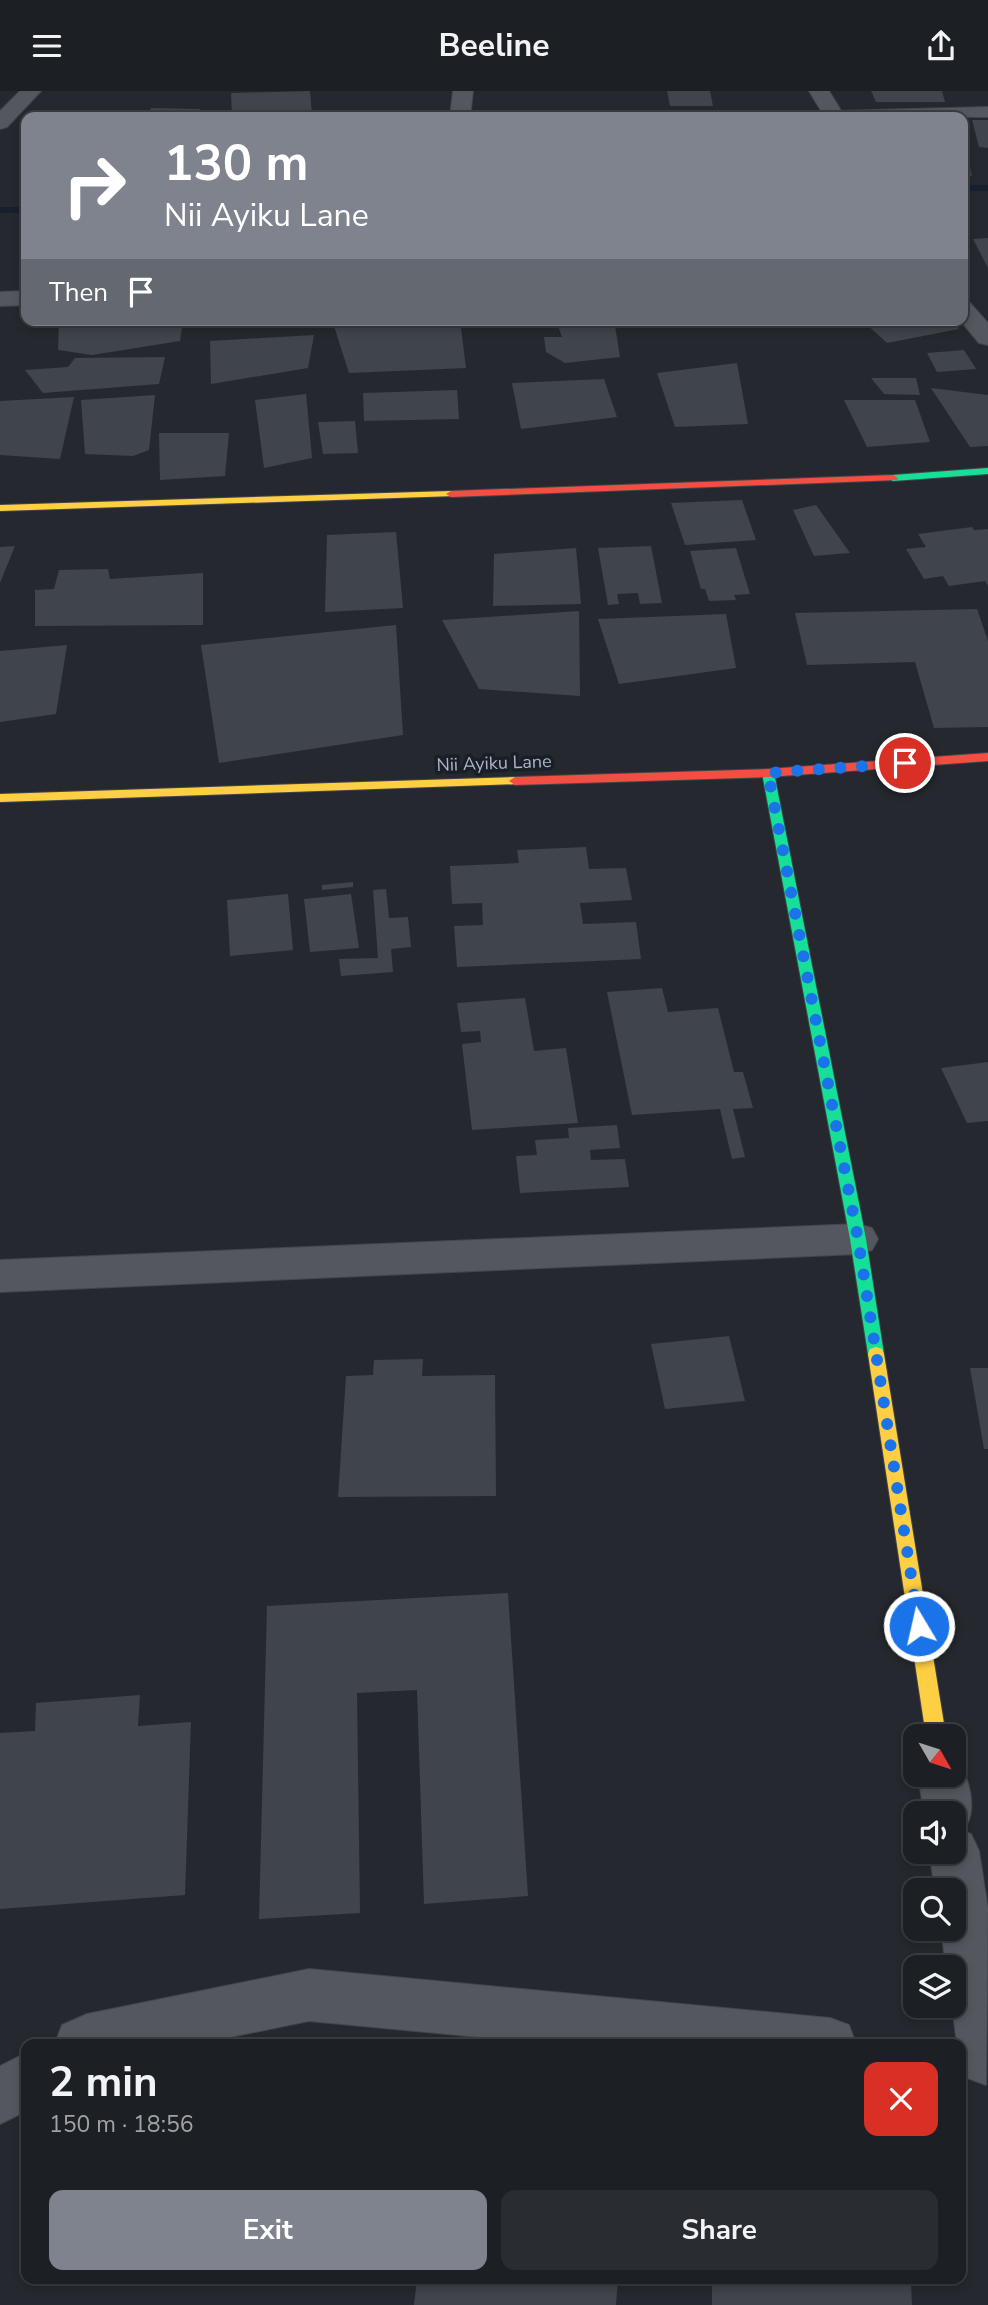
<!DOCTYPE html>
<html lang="en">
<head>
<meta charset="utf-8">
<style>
	:root { --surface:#1c1f23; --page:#292c30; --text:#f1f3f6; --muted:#a0a2a6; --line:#3a3d41; --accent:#7e838e }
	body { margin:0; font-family:"Nunito Sans",sans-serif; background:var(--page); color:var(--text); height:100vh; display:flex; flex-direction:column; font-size:26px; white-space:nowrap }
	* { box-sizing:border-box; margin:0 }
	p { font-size:23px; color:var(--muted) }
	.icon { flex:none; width:38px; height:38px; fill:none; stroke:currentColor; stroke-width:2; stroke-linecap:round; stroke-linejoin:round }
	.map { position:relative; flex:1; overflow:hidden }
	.sheet { position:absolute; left:21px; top:1948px; width:945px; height:245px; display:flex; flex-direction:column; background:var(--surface); border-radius:14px; box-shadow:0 4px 10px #0003,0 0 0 2px var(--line) }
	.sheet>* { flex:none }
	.top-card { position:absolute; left:21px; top:21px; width:947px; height:214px; border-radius:14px; box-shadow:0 4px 10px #0003,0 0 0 2px var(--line); background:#7e838e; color:#fff; overflow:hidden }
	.needle { width:46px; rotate:129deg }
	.tools { position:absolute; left:903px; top:1633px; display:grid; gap:14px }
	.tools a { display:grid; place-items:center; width:63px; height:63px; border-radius:14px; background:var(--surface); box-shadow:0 4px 10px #0003,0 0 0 2px var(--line); font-size:35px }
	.pin { position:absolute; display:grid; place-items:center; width:60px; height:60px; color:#fff; margin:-30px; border:4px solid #fff; border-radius:50%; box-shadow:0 2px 7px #0007 }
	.me { position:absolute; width:77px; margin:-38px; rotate:351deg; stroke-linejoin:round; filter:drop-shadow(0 0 5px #0008) }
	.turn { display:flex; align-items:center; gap:24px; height:147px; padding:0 28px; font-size:32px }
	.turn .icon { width:91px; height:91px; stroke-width:2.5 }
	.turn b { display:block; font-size:49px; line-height:60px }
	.then { display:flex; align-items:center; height:66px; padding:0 28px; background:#0003; gap:14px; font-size:26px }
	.round { display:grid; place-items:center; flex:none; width:74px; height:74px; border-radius:14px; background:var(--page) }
	.overview { display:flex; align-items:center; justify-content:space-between; height:119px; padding:0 28px }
	h1 { font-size:42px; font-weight:700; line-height:52px }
	.button { display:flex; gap:14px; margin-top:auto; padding:14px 28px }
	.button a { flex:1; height:80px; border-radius:14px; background:var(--accent); color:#fff; font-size:28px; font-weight:700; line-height:80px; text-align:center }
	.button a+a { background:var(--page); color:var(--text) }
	header { display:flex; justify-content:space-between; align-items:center; height:91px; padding:0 28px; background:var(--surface); font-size:32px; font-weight:700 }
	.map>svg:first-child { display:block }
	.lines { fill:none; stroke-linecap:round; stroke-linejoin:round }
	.stream { fill:#17202f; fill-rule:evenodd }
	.building { fill:#40444b }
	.lane-casing { stroke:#42454c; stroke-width:2 }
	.street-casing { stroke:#42454c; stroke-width:2 }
	.fast-casing { stroke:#42454c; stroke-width:2 }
	.slow-casing { stroke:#42454c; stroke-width:2 }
	.jam-casing { stroke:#42454c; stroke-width:2 }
	.lane { fill:#54575e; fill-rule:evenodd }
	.street { fill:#54575e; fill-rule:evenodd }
	.fast { fill:#16e098; fill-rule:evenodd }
	.slow { fill:#ffcf43; fill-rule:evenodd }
	.jam { fill:#f24e42; fill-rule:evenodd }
	.route { stroke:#1a73e8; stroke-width:12; stroke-dasharray:0 21.6 }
	.labels { text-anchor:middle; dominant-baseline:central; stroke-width:7; stroke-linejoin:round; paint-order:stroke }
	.street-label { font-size:18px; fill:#aeb4c1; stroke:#191f28 }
</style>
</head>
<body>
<header><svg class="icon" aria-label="menu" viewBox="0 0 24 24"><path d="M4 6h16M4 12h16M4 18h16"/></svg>Beeline<svg class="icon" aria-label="share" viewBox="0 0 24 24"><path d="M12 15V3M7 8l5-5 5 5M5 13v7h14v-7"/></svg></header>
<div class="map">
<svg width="988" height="2214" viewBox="0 0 988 2214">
	<rect width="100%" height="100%" fill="#25292f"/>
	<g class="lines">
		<!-- stream -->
		<g class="stream">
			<rect x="962" y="94" width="26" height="6"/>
			<rect x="0" y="116" width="26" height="6"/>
		</g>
	</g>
	<!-- building -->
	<g class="building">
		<polygon points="310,0 312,24 232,26 231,2"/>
		<polygon points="667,0 710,0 713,15 670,15"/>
		<polygon points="871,0 942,0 945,11 876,11"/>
		<polygon points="151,17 200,18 197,26 147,26"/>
		<polygon points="972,29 988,29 988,57 979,56"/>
		<polygon points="962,59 966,59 972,85 962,85"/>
		<polygon points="988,147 988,177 973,148"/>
		<polygon points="59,229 183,229 180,250 92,264 58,259"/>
		<polygon points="332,229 460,229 466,277 349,282"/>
		<polygon points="556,229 614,229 620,266 565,272 546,261 544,246 562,246"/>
		<polygon points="791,229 823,229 825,236 793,237"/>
		<polygon points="877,229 952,229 959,238 887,252 864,231"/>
		<polygon points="314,244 308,277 211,293 210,250"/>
		<polygon points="964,259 976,278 937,281 927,262"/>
		<polygon points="165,266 159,293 43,302 25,279 68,276 75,267"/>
		<polygon points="737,272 748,333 675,336 657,282"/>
		<polygon points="871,287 916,287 920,304 884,303"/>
		<polygon points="604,288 617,326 521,338 512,292"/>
		<polygon points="931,297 988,304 988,355 970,356"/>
		<polygon points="457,299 459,328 364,330 363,302"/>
		<polygon points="306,303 312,367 264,377 255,309"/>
		<polygon points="155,304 149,359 133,365 85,363 81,309"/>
		<polygon points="74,306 60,368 0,364 0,310"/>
		<polygon points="844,309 915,309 930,351 867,356"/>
		<polygon points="355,330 358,362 323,363 318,331"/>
		<polygon points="159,342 229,342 225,385 160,389"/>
		<polygon points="742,409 756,449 685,454 671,412"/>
		<polygon points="816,414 850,462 814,465 793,419"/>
		<polygon points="972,436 974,439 988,438 988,495 985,490 949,495 943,485 924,488 906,458 926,456 918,443"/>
		<polygon points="396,441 403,517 325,521 327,444"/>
		<polygon points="15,455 0,492 0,456"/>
		<polygon points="651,455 662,512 640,513 638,502 617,503 619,513 608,514 598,457"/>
		<polygon points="576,457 581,513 493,515 494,463"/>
		<polygon points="736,457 750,503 734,504 736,509 709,510 705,498 701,498 690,460"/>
		<polygon points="108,478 110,488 203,482 203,534 35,535 35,499 54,498 59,479"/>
		<polygon points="977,518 988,550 988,636 934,637 915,571 807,574 795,522"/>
		<polygon points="579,520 580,605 479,598 442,529"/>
		<polygon points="726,523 736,577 619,593 598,528"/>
		<polygon points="396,534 403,644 219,672 201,554"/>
		<polygon points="67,554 56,623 0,631 0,560"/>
		<polygon points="586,756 589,778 626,777 632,809 580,812 583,833 636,831 641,868 457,876 454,835 483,834 482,812 452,813 450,775 519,772 517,759"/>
		<polygon points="353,791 353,796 322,799 322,794"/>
		<polygon points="386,798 389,827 408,826 411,856 391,858 393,881 341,885 339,868 378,867 373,799"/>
		<polygon points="288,803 293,859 230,865 227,809"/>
		<polygon points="351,803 359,857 310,861 304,808"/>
		<polygon points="662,897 668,921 718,917 734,981 743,981 753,1017 733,1018 745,1066 732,1068 720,1018 632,1024 607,901"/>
		<polygon points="525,907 534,960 566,957 578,1032 472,1039 462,953 481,951 480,940 461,941 457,912"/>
		<polygon points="988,971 988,1030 967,1032 941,977"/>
		<polygon points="617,1034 620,1057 590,1059 591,1069 625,1068 629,1096 520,1102 516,1065 537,1064 535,1049 569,1047 568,1037"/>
		<polygon points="729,1245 745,1310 665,1318 651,1253"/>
		<polygon points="423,1268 422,1285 495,1284 496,1405 338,1406 346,1285 373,1284 374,1269"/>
		<polygon points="970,1277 988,1277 988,1358 984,1358"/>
		<polygon points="508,1502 528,1805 424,1813 417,1599 357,1602 360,1822 259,1828 267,1515"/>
		<polygon points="140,1604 138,1635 191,1631 185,1804 0,1818 0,1642 35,1640 36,1612"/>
		<polygon points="417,2188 618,2188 616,2214 414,2214"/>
		<polygon points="712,2188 894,2188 895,2193 911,2193 912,2214 712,2214"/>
	</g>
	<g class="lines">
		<defs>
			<polygon id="lane" points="988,16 988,26 826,25 834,20"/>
			<g id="street">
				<polygon points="20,0 41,0 7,36 0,38 0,20"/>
				<polygon points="453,0 473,0 470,26 450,26"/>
				<polygon points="809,0 829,0 845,26 825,26"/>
				<polygon points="26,200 26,214 0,215 0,201"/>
				<polygon points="962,210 970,212 988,232 988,254 979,252 960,229 962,229"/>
				<polygon points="858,1133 872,1137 878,1148 872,1159 858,1163 0,1201 0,1169"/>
				<path d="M954,1666L959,1668C968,1688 980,1722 962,1740L971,1743L979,1760L988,1818L986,1994L967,1987L961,1971V1953H957L952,1914L954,1876H946L941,1838H954V1799H935L929,1760H954V1722H924L918,1684H954Z"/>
				<polygon points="309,1878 830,1927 849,1934 856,1953 553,1953 309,1930 196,1953 55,1953 62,1934 87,1923"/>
				<polygon points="26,1962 26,2020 0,2033 0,1975"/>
			</g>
			<g id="fast">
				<polygon points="988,377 988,383 893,390 888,387 893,384"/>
				<polygon points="768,678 774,682 866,1148 884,1263 882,1268 876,1270 870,1268 868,1263 850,1148 762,682"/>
			</g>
			<g id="slow">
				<polygon points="451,400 455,401 455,405 0,420 0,414"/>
				<polygon points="515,686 520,687 520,693 0,711 0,703"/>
				<polygon points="876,1256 882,1258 884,1263 946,1645 926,1645 868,1263 870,1258"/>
			</g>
			<g id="jam">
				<polygon points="893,384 898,387 897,389 451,406 446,403 451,400"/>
				<polygon points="988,662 988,670 768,686 515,694 509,690 515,686 768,678"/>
			</g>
		</defs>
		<!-- lane casing -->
		<use href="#lane" class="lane-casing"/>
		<!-- street casing -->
		<use href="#street" class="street-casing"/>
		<!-- fast casing -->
		<use href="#fast" class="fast-casing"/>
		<!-- slow casing -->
		<use href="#slow" class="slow-casing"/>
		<!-- jam casing -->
		<use href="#jam" class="jam-casing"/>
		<!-- lane -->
		<use href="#lane" class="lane"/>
		<!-- street -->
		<use href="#street" class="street"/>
		<!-- fast -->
		<use href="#fast" class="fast"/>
		<!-- slow -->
		<use href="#slow" class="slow"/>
		<!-- jam -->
		<use href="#jam" class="jam"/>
	</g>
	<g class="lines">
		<!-- route -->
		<polyline class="route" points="905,672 768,682 858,1148 919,1535"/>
	</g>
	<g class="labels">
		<!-- street labels -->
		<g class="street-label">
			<text transform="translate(494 672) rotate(-2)">Nii Ayiku Lane</text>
		</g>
	</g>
</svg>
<div class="tools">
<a><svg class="needle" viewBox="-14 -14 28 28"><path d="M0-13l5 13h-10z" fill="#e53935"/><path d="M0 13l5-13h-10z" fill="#a0a2a6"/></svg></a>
<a><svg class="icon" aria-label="sound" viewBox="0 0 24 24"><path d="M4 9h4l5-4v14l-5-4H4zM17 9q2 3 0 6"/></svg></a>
<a><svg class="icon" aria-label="search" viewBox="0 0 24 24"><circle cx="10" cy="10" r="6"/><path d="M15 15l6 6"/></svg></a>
<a><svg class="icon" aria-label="layers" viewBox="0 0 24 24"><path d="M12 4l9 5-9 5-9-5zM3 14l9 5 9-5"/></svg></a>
</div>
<div class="pin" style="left:905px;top:672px;background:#d93025"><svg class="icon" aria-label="arrive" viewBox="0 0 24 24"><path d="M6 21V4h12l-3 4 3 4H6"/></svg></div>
<svg class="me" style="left:919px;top:1535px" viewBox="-20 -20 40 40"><circle r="17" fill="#1a73e8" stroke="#fff" stroke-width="3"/><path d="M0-11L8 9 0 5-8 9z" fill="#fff"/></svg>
<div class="top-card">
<div class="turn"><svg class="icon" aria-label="right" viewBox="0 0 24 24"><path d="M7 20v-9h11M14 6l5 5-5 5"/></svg><div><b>130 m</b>Nii Ayiku Lane</div></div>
<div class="then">Then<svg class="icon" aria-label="arrive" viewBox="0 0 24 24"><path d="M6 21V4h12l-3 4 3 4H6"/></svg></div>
</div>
<section class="sheet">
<div class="overview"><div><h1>2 min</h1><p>150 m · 18:56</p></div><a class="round" style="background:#d93025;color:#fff"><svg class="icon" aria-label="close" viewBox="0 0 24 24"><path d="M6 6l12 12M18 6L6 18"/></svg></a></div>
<div class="button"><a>Exit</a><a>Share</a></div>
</section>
</div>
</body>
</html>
